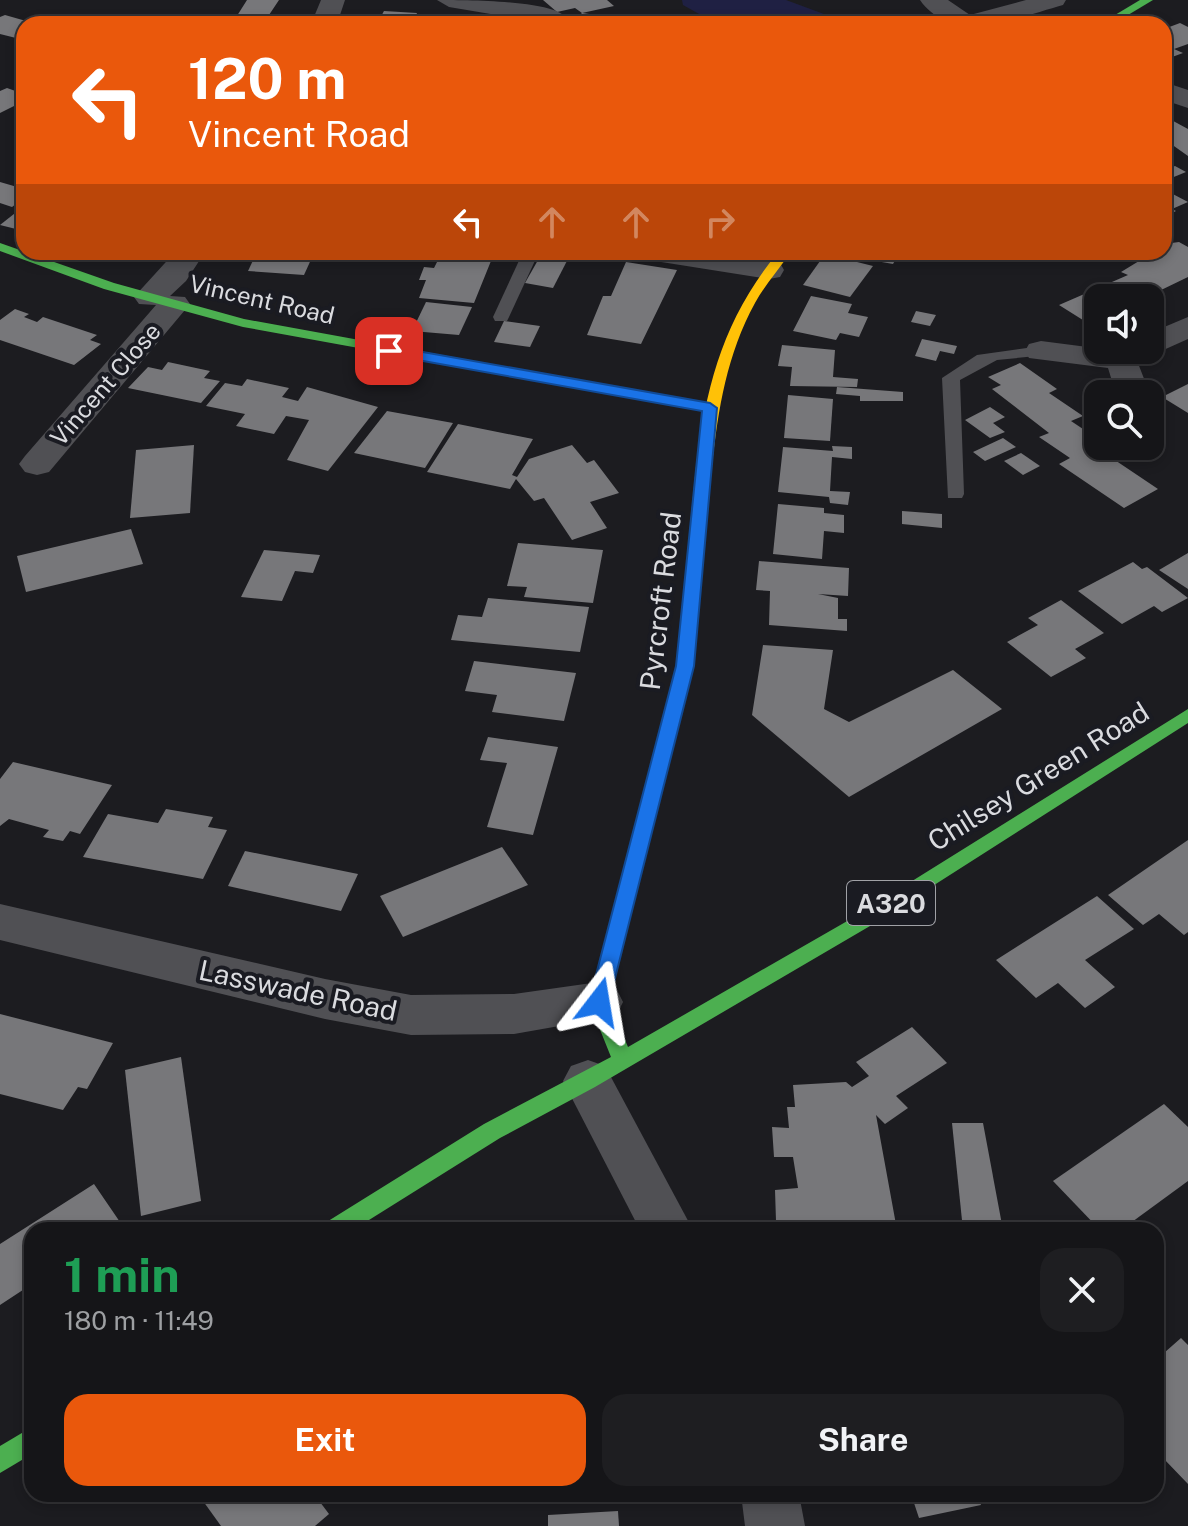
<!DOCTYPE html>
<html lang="en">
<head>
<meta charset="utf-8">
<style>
	:root { --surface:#151518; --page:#1e1e21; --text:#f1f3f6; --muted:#9d9fa2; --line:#343437; --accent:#ea580c }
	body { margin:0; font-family:"Public Sans",sans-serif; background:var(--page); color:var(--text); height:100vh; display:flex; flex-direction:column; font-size:30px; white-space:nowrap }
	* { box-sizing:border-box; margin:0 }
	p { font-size:26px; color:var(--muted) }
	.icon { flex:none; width:44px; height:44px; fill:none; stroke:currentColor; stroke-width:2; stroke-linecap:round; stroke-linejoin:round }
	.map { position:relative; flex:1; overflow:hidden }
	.drawer { position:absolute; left:24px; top:1222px; width:1140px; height:280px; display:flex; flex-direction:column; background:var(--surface); border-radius:24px; box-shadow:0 4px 12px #0003,0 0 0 2px var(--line) }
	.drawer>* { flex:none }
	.hud { position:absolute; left:16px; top:16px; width:1156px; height:244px; border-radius:24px; box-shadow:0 4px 12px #0003,0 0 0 2px var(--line); background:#ea580c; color:#fff; overflow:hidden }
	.controls { position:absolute; left:1084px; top:284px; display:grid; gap:16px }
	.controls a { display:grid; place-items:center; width:80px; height:80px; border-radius:16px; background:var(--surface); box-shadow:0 4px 12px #0003,0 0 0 2px var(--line); font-size:40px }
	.pin { position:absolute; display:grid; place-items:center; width:68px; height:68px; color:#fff; margin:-34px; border-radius:16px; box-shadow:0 4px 12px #0006 }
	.me { position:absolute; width:88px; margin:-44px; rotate:14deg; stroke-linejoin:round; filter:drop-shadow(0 0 6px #0008) }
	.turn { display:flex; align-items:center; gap:28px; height:168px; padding:0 40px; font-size:36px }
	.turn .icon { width:104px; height:104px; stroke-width:2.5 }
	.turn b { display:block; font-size:56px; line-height:68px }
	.lanes { display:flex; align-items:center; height:76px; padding:0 40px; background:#0003; justify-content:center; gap:40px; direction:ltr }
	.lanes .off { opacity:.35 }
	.round { display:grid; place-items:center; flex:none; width:84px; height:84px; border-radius:24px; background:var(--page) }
	.summary { display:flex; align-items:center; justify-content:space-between; height:136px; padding:0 40px }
	h1 { font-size:48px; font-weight:700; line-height:60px; color:#1e9e55 }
	.primary-button { display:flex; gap:16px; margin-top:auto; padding:16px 40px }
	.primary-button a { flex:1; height:92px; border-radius:24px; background:var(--accent); color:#fff; font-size:32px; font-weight:700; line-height:92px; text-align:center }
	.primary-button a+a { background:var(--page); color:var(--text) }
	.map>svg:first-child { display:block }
	.green { fill:#1f2043 }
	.building { fill:#77777a }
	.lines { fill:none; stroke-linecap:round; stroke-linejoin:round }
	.lane { fill:#505054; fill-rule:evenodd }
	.street { fill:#505054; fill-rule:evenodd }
	.fast { fill:#4caf50; fill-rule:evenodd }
	.slow { fill:#ffc107; fill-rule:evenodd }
	.route { fill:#1a73e8; stroke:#114b97; stroke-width:2 }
	.labels { text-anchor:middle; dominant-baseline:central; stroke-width:8; stroke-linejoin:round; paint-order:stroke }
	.far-street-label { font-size:24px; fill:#dadbdf; stroke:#1a1b22 }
	.shield { fill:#1a1b22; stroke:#a0a1a6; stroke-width:2 }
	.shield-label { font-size:26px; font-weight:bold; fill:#dadbdf }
	.street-label { font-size:28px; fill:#dadbdf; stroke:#1a1b22 }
</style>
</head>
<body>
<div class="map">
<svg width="1188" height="1526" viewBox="0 0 1188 1526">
	<rect width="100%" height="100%" fill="#1c1c20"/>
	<!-- green -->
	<polygon class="green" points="682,0 786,0 851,24 717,24 683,5"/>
	<!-- building -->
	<g class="building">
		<polygon points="247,0 279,0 263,24 194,24 197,20 212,18 235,19"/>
		<polygon points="543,0 607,0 614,6 582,13 575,8 557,12"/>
		<polygon points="384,11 417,13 412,24 377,24"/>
		<polygon points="582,13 618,18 613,24 572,24"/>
		<polygon points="5,15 33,23 24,24 24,40 0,34 0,17"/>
		<polygon points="1180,23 1188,27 1188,44 1174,49 1183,53 1164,60 1164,29"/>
		<polygon points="7,88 21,93 24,91 24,101 0,113 0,91"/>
		<polygon points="1164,116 1188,129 1188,156 1164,139"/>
		<polygon points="1175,166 1186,172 1164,181 1164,170"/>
		<polygon points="0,182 24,189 24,198 12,207 0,203"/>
		<polygon points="1169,192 1188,202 1172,209 1176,211 1166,216 1170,220 1164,222 1164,194"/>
		<polygon points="24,206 24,223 16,229 0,225"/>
		<polygon points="1179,242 1188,247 1188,277 1157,292 1161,296 1150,301 1150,298 1098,298 1098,325 1094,327 1059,305 1128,275 1121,272 1139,261 1134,258 1148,252 1164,252 1164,244"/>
		<polygon points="257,252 303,252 314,253 304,275 248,271"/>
		<polygon points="442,252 493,256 474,303 419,298 426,280 419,280 424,267 434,268"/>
		<polygon points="900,252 893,264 831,253 831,252"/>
		<polygon points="542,253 569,257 553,288 525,283"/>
		<polygon points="825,254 873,266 850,297 803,285"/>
		<polygon points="626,262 677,270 641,344 587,335 603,296 611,296"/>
		<polygon points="811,296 852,304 848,313 868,317 859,337 840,333 836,340 793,331"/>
		<polygon points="426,302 472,307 459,335 412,331"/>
		<polygon points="15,309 29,314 24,317 37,322 43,317 97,335 90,340 101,344 74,365 0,340 0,320"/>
		<polygon points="916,311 936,315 930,326 911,322"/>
		<polygon points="504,321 540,326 530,347 494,342"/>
		<polygon points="922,339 957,346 954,354 940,351 936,361 915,356"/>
		<polygon points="782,345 835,350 833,377 858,379 857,387 790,386 792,367 778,366"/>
		<polygon points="168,362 210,371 204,378 220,381 201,403 128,388 148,367 162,370"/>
		<polygon points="1020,363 1057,389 1049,393 1083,416 1071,421 1098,439 1094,446 1158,489 1124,508 1059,464 1070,458 1039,437 1049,433 992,389 1001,385 988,377"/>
		<polygon points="247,379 289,388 282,397 298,401 307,387 378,407 328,471 287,460 309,420 286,416 274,434 236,426 245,414 206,406 225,383 242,386"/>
		<polygon points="1188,384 1188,413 1162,397"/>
		<polygon points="837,387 903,392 903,401 860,401 860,396 836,394"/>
		<polygon points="788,395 833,399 830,441 784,438"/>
		<polygon points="990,407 1005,417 993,423 1005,432 990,438 965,420"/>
		<polygon points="387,411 453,423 425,468 354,453"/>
		<polygon points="458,424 533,439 512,475 517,477 529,459 572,445 587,463 594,460 619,493 590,502 607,528 572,540 544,498 534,501 516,479 510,489 427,472"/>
		<polygon points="1003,438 1016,447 985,461 973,452"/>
		<polygon points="194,445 190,513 130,518 136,450"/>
		<polygon points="832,446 852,447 852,459 832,457 830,491 850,492 848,505 830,503 829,497 778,492 783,447 833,451"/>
		<polygon points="1021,453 1040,466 1023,475 1004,461"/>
		<polygon points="778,504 824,508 824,513 844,515 844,533 824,531 822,559 773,554"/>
		<polygon points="902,511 942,514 942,528 902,524"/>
		<polygon points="131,529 143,564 26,592 17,556"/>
		<polygon points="518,543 603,550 593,603 524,597 527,587 507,586"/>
		<polygon points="264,550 320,555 313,573 295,571 282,601 241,597"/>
		<polygon points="1188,553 1188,589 1159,570"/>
		<polygon points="759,561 849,568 848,596 818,594 838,598 838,619 847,619 847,631 769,625 770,591 756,590"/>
		<polygon points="1133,562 1142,569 1147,567 1188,598 1162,612 1154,606 1122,624 1078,591"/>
		<polygon points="488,598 589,607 580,652 451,640 458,615 482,617"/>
		<polygon points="1061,600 1104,633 1075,649 1086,658 1051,677 1007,642 1038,625 1028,618"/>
		<polygon points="763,645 833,650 824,709 849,722 953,670 1002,709 849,797 752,715"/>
		<polygon points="474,661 576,673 564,721 492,712 497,695 465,691"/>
		<polygon points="488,737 558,747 533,835 487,827 507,763 480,760"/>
		<polygon points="13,762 112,785 80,834 70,831 63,841 43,837 49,830 9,819 0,826 0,779"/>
		<polygon points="166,809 213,817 208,827 227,830 203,879 83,857 108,814 158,823"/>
		<polygon points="1188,840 1188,932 1184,935 1159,914 1143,925 1108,895"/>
		<polygon points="502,847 528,885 403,937 380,896"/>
		<polygon points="245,851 358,874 341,911 228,886"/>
		<polygon points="1097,896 1134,929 1085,960 1115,987 1085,1008 1058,983 1036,998 996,960"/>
		<polygon points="0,1014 113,1043 87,1089 78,1087 63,1110 0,1094"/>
		<polygon points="912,1027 947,1063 896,1096 908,1108 885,1124 876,1115 897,1230 802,1230 802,1224 776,1221 775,1190 798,1188 793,1157 774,1157 772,1127 789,1128 787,1107 795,1107 793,1085 846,1082 852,1087 869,1076 856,1062"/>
		<polygon points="181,1057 201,1201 141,1216 125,1070"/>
		<polygon points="1164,1104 1188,1127 1188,1181 1121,1230 1100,1230 1053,1181"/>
		<polygon points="952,1123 983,1123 1003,1230 963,1230"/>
		<polygon points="94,1184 122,1225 114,1230 32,1230 32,1284 0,1305 0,1244"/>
		<polygon points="1181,1338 1188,1345 1188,1484 1164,1459 1156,1465 1156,1360"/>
		<polygon points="198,1494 314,1494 329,1514 315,1526 221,1526"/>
		<polygon points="911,1494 977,1494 981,1505 919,1518"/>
		<polygon points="618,1511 619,1526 548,1526 548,1515"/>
	</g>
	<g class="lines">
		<!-- lane -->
		<g class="lane">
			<polygon points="523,252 539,252 509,317 507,321 495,321 493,317"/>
			<polygon points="1041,346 1047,347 1047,355 997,360 960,380 964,494 962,498 948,498 942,378 977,355"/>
		</g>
		<!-- street -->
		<g class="street">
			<polygon points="321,0 345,0 337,24 311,24"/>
			<path d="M437,0C461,0 552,0 565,17L562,22L550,24L449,7Z"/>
			<path d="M920,0H948L970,15L1026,0H1066L1063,5C1019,17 952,46 920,0Z"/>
			<polygon points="1164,82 1188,90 1188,108 1164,100"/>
			<polygon points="175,252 205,252 186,281 170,296 185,297 190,304 49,472 37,475 25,472 19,464 25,456 156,305 139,304 134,297"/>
			<polygon points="640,252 713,252 780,263 784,270 780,277 769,279 655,261 644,258"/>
			<polygon points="1188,317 1188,339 1150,356 1137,350 1150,350 1150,333"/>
			<polygon points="1041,341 1134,353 1150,394 1116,394 1108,368 1029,358 1025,351 1029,344"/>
			<polygon points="0,904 325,979 411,995 514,994 599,982 616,988 623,1002 616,1016 514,1034 411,1035 325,1019 0,940"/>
			<polygon points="588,1060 605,1066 693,1230 640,1230 563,1081 571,1066"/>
			<polygon points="741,1494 799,1494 805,1526 745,1526"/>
		</g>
		<!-- fast -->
		<g class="fast">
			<polygon points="1140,0 1153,0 1113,24 1100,24"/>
			<polygon points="0,243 114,283 244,319 710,404 717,408 710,412 243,327 104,289 0,251"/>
			<polygon points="704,461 712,466 694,666 609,1002 628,1047 856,916 1188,709 1188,723 870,926 595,1087 500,1138 353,1230 322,1230 325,1223 484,1124 611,1057 589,1002 676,666 696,466"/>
			<polygon points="32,1427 32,1454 0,1473 0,1446"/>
		</g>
		<!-- slow -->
		<path class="slow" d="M778,252H791C779,269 765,285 755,303C727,354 718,409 712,466L709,469H699L696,466C707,381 724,319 778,252Z"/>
	</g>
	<!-- route -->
	<polygon class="route" points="389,346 710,403 717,408 694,666 609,1002 599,1011 589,1002 676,666 702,411 384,354 382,351"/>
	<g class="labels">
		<!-- far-street labels -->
		<g class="far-street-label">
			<text transform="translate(262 299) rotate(13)">Vincent Road</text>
			<text transform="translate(105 384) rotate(-49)">Vincent Close</text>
		</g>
		<!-- shield labels -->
		<rect class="shield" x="847" y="881" width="88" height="44" rx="6"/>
		<g class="shield-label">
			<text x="891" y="903">A320</text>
		</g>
		<!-- street labels -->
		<g class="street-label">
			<text transform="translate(660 601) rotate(-83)">Pyrcroft Road</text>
			<text transform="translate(1038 776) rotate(-32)">Chilsey Green Road</text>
			<text transform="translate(298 990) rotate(12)">Lasswade Road</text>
		</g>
	</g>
</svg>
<div class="controls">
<a><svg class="icon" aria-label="sound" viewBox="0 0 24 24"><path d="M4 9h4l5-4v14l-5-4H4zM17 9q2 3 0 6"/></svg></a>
<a><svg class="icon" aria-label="search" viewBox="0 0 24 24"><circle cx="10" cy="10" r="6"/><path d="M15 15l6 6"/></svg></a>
</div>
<div class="pin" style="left:389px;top:351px;background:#d93025"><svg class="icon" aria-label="arrive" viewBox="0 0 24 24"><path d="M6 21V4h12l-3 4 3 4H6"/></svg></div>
<svg class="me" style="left:599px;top:1002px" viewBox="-20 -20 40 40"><path d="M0-17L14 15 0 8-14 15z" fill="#1a73e8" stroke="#fff" stroke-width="4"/></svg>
<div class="hud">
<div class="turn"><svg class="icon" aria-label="left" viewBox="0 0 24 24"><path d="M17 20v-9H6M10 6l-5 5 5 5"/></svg><div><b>120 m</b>Vincent Road</div></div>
<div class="lanes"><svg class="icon" aria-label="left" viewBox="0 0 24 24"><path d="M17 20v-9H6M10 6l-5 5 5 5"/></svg><svg class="icon off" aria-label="ahead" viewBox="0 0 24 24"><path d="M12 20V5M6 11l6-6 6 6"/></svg><svg class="icon off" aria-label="ahead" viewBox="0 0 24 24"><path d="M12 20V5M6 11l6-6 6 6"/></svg><svg class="icon off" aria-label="right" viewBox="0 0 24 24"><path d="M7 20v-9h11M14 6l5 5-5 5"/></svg></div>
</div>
<section class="drawer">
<div class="summary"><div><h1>1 min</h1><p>180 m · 11:49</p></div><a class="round"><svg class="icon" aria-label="close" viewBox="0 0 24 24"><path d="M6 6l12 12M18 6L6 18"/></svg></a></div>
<div class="primary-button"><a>Exit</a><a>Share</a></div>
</section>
</div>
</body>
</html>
